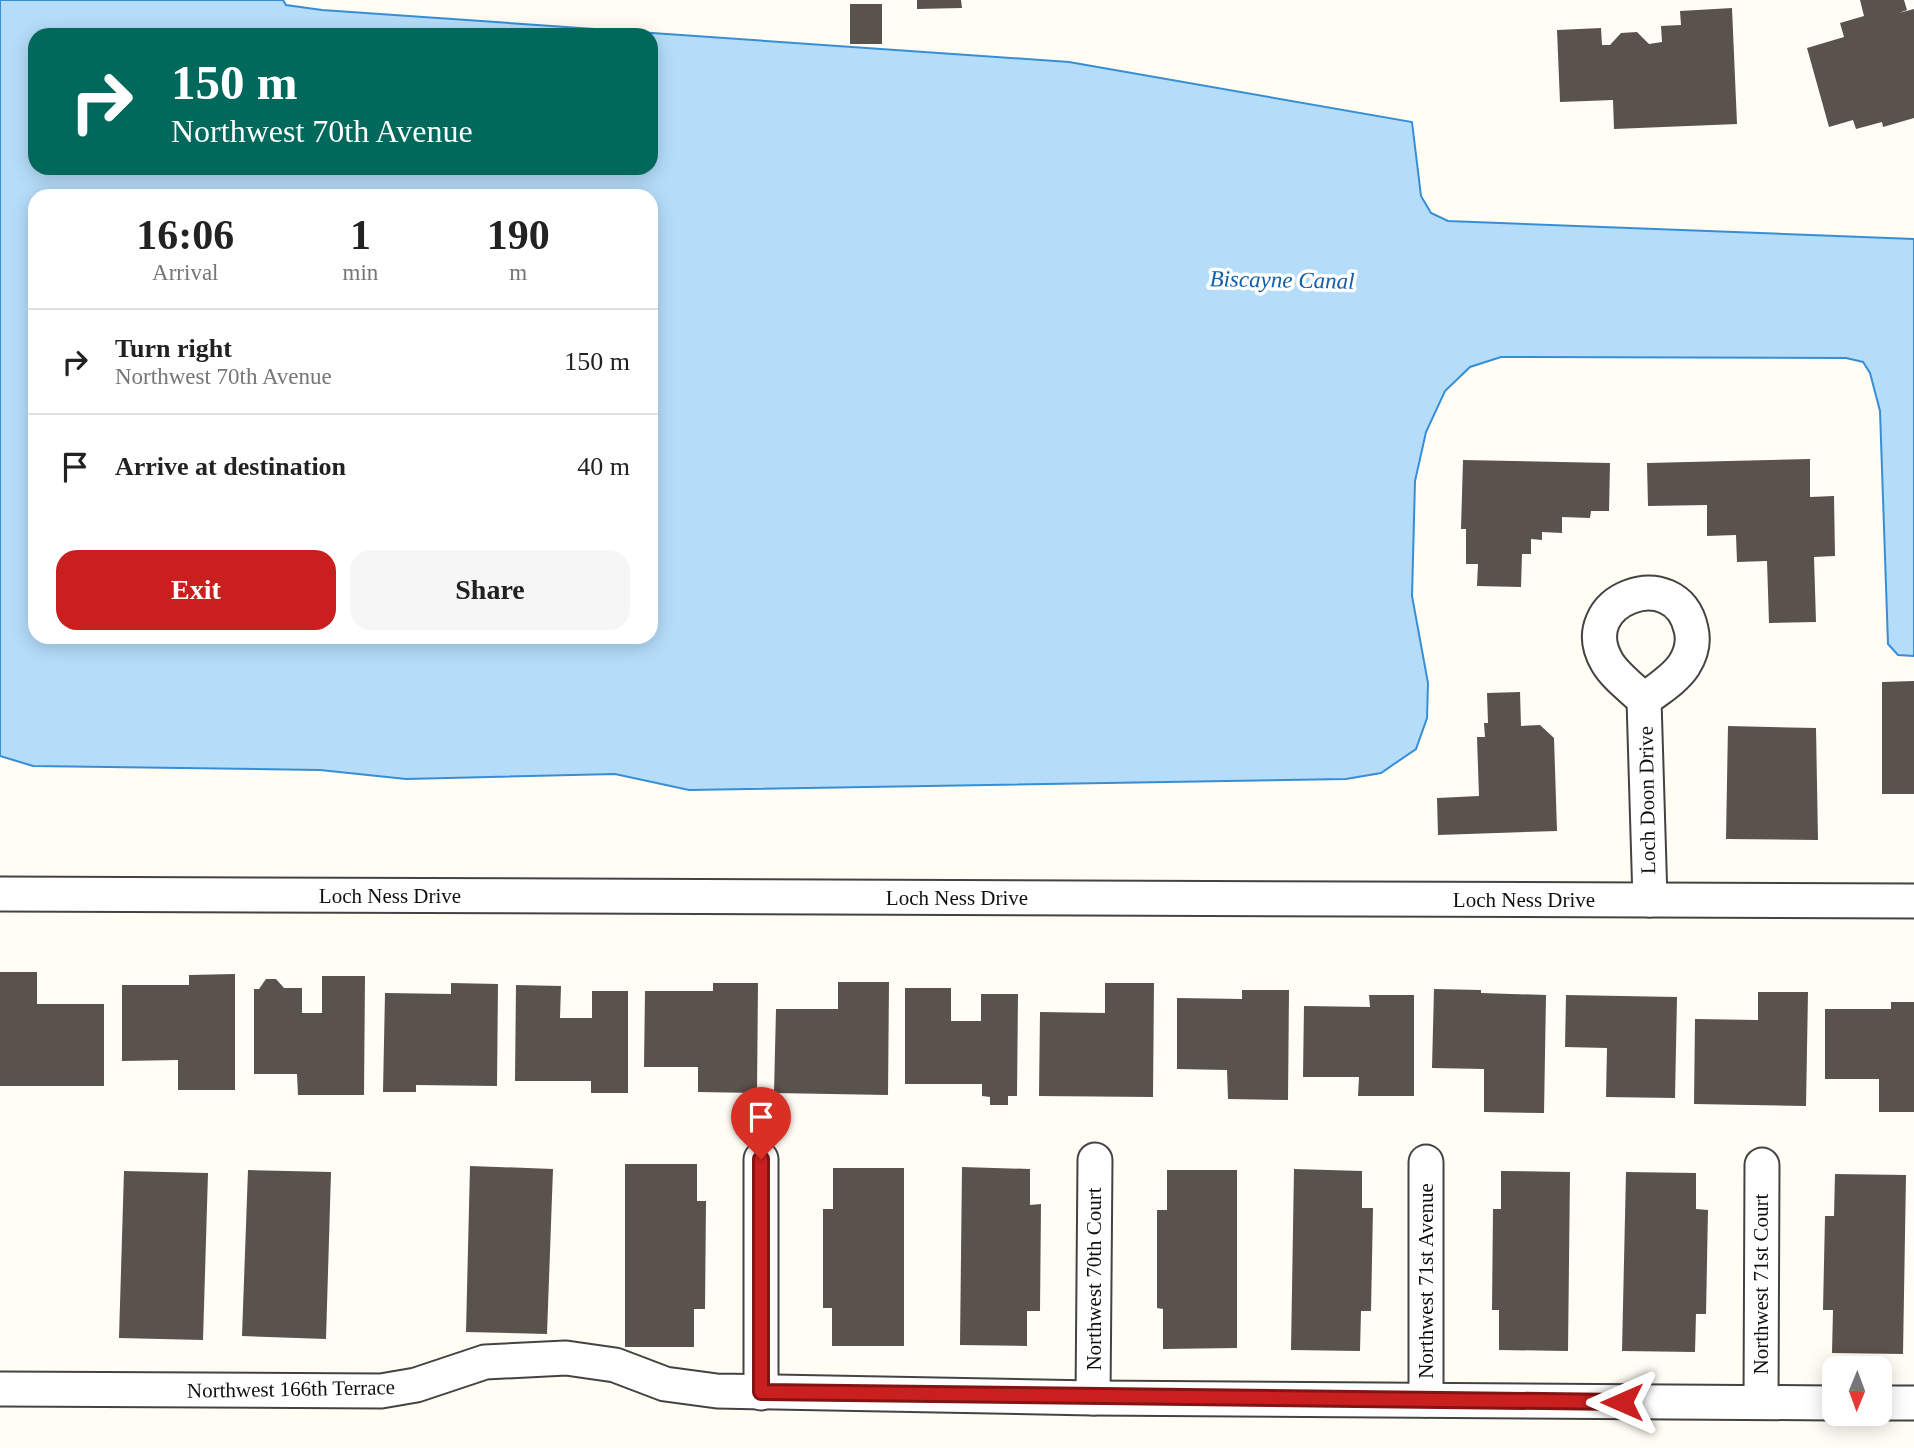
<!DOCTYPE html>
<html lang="en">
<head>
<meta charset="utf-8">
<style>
	:root { --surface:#fff; --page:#f6f6f6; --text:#222; --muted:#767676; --line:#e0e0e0; --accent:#ca1f1f }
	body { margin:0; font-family:Georgia,serif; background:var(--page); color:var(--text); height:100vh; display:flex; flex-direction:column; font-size:26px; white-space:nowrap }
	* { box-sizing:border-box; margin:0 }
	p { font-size:23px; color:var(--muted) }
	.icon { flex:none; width:38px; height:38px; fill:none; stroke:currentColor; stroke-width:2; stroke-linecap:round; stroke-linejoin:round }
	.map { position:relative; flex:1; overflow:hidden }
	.sheet { position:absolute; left:28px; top:189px; width:630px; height:455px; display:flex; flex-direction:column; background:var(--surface); border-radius:21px; box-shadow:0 4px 18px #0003 }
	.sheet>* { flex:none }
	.banner { position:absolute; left:28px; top:28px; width:630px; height:147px; border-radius:21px; box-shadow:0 4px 18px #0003; background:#00695c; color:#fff; overflow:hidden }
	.needle { width:46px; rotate:181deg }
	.buttons { position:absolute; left:1822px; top:1356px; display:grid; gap:14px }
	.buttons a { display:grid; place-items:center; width:70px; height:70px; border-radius:14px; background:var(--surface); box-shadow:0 4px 18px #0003; font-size:35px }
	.pin { position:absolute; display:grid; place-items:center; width:60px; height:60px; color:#fff; margin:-72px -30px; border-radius:50% 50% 50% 0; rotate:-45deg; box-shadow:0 0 7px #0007 }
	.pin .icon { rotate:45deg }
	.me { position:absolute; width:77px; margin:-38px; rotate:270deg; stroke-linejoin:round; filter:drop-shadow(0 0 5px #0008) }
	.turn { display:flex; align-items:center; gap:24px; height:147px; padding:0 28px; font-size:32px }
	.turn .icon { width:91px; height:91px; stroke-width:2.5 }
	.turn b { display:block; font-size:49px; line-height:60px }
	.eta { display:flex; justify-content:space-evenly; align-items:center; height:119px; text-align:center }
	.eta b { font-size:42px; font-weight:600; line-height:49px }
	.cta { display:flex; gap:14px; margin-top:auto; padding:14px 28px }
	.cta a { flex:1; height:80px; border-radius:21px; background:var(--accent); color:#fff; font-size:28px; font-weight:600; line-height:80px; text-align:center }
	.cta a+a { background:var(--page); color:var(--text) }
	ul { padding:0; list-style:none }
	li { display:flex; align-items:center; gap:21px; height:105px; padding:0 28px; border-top:2px solid var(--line) }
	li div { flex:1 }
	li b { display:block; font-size:26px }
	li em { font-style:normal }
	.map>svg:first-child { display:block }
	.water { fill:#b5ddfa; stroke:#378ed5; stroke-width:2; fill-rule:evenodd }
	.building { fill:#5a524c }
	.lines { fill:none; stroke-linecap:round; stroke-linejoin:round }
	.street-casing { stroke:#434343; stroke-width:37 }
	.street { stroke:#fff; stroke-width:33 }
	.route-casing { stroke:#831414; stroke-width:18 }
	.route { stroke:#ca1f1f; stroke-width:12 }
	.labels { text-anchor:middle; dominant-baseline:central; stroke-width:7; stroke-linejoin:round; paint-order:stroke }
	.street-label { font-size:21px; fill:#101010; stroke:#fff }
	.water-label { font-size:23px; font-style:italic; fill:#1060ac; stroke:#fff }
</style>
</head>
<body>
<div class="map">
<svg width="1914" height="1448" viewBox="0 0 1914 1448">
	<rect width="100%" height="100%" fill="#fffdf4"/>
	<!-- water -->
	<path class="water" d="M0,0H283L286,5L322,10L1069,62L1412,122L1421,196L1431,213L1448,221L1914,239V656L1898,655L1888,644L1880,411L1870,373L1863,362L1846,358L1501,357L1470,367L1445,391L1426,432L1415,481L1412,596L1428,683L1427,718L1416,749L1381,773L1346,779L689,790L615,774L406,779L320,770L33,766L0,756ZM35,35H651V168H35ZM35,196H651V637H35Z"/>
	<!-- building -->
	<g class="building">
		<polygon points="917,0 961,0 962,8 917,9"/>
		<polygon points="1860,0 1904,0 1907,10 1899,13 1914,9 1914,118 1883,127 1882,122 1856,129 1853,120 1829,127 1807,48 1844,37 1840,23 1864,16"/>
		<rect x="850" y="4" width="32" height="40"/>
		<polygon points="1732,8 1737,124 1614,129 1613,100 1560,102 1557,30 1601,28 1602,45 1610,45 1621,33 1637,32 1649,44 1662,42 1661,26 1681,25 1680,11"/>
		<polygon points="1810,459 1810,497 1834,496 1835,556 1814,557 1816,622 1769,623 1767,561 1737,562 1736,535 1707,536 1707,505 1648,506 1647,463"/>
		<polygon points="1463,460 1610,463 1609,511 1591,511 1590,518 1562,517 1562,533 1542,532 1542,540 1531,539 1531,554 1522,554 1521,587 1477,586 1478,564 1466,564 1466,529 1461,529"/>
		<polygon points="1914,681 1914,794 1882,794 1882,682"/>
		<polygon points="1520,692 1521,726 1540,725 1554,738 1557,831 1438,835 1437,798 1479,796 1477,737 1485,737 1484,723 1488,723 1487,693"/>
		<polygon points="1728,726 1816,728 1818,840 1726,839"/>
		<polygon points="0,972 37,972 37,1004 104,1004 104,1086 0,1086"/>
		<polygon points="235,974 235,1090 178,1090 178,1060 122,1061 122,985 189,985 189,975"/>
		<polygon points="322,976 365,976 364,1095 298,1095 297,1074 254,1074 254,989 259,989 266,979 276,979 284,988 302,988 302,1013 322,1013"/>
		<polygon points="838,982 889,982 888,1095 774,1093 776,1009 838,1009"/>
		<polygon points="451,983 498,984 497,1086 416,1085 416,1092 383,1092 385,993 451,994"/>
		<polygon points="713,983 758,983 757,1093 698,1092 698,1067 644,1067 645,991 713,991"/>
		<polygon points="1105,983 1154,983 1153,1097 1039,1096 1040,1012 1105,1013"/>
		<polygon points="516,985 561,986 560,1018 592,1018 592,991 628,991 628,1093 591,1093 591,1081 515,1081"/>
		<polygon points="905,988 951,988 951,1021 981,1021 981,994 1018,994 1017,1096 1008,1096 1008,1105 990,1105 990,1097 982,1096 982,1084 905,1084"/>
		<polygon points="1434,989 1481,990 1481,993 1546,995 1544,1113 1484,1112 1484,1069 1432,1068"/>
		<polygon points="1242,990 1289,990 1288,1100 1228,1099 1227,1070 1177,1069 1177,998 1242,999"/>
		<polygon points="1758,992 1808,992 1806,1106 1694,1104 1695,1019 1758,1020"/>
		<polygon points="1369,995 1414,995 1414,1096 1358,1096 1359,1077 1303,1077 1304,1006 1370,1007"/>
		<polygon points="1566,995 1677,997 1675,1098 1606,1097 1607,1048 1565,1047"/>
		<polygon points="1891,1002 1914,1002 1914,1112 1879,1112 1879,1079 1825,1079 1825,1009 1891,1009"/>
		<polygon points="625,1164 697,1164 697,1201 706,1201 705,1309 694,1309 694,1347 625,1347"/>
		<polygon points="470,1166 553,1169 547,1334 466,1332"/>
		<polygon points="962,1167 1030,1169 1030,1205 1041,1204 1040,1311 1027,1311 1027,1346 960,1345"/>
		<polygon points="833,1168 904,1168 904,1346 832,1346 832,1308 823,1308 823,1209 833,1209"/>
		<polygon points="1294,1169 1362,1171 1362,1208 1373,1208 1371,1311 1361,1311 1360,1351 1291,1350"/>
		<polygon points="248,1170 331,1172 326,1339 242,1336"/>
		<polygon points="1167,1170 1237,1170 1237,1348 1163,1349 1163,1309 1157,1308 1157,1210 1167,1210"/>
		<polygon points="124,1171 208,1173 203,1340 119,1338"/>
		<polygon points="1501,1171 1570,1172 1568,1351 1499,1350 1499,1310 1492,1310 1493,1209 1501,1209"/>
		<polygon points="1626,1172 1696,1173 1696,1209 1708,1210 1706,1314 1696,1314 1695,1352 1622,1351"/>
		<polygon points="1835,1174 1906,1175 1903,1354 1832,1353 1833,1310 1823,1310 1825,1216 1834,1216"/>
	</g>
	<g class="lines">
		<defs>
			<g id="street">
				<path d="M1644,700C1658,689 1675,679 1684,665C1691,654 1694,641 1691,629C1676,561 1571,600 1607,662C1615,676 1633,689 1644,700L1650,900"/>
				<polyline points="0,894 1914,901"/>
				<polyline points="0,1389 381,1391 416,1385 485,1362 566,1358 615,1365 665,1384 717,1391 1093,1398 1834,1403"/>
				<polyline points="761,1393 761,1159"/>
				<polyline points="1093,1398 1095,1160"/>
				<polyline points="1426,1400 1426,1162"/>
				<polyline points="1761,1402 1762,1165"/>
				<polyline points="1880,1403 1914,1403"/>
			</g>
		</defs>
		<!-- street casing -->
		<use href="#street" class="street-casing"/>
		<!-- street -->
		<use href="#street" class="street"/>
	</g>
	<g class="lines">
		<defs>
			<polyline id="route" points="761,1159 761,1392 1622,1402"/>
		</defs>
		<!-- route casing -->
		<use href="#route" class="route-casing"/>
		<!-- route -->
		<use href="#route" class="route"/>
	</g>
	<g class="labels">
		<!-- street labels -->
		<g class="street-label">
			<text transform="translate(1647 800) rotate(-91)">Loch Doon Drive</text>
			<text x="390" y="896">Loch Ness Drive</text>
			<text x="957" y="898">Loch Ness Drive</text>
			<text x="1524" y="900">Loch Ness Drive</text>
			<text transform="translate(1094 1279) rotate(-90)">Northwest 70th Court</text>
			<text transform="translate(1426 1281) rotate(-90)">Northwest 71st Avenue</text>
			<text transform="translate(1761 1284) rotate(-90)">Northwest 71st Court</text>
			<text transform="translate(291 1389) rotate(-1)">Northwest 166th Terrace</text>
		</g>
		<!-- water labels -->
		<g class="water-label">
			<text transform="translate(1282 280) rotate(1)">Biscayne Canal</text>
		</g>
	</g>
</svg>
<div class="buttons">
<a><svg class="needle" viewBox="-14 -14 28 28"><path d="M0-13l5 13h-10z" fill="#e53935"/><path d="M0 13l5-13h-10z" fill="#767676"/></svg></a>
</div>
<div class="pin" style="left:761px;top:1159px;background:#d93025"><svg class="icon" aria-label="arrive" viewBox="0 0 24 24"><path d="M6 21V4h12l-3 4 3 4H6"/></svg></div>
<svg class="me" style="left:1622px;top:1402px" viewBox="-20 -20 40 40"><path d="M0-17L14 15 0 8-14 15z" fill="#ca1f1f" stroke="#fff" stroke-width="4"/></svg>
<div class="banner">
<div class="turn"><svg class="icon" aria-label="right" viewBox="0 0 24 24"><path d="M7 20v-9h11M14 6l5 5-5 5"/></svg><div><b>150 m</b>Northwest 70th Avenue</div></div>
</div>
<section class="sheet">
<div class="eta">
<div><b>16:06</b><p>Arrival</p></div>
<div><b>1</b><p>min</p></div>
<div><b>190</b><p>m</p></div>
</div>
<ul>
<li><svg class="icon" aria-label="right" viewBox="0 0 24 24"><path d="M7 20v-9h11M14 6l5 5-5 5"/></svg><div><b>Turn right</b><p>Northwest 70th Avenue</p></div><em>150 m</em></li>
<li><svg class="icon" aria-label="arrive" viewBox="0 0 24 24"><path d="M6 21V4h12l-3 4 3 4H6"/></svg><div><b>Arrive at destination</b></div><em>40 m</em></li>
</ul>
<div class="cta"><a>Exit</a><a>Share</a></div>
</section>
</div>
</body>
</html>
